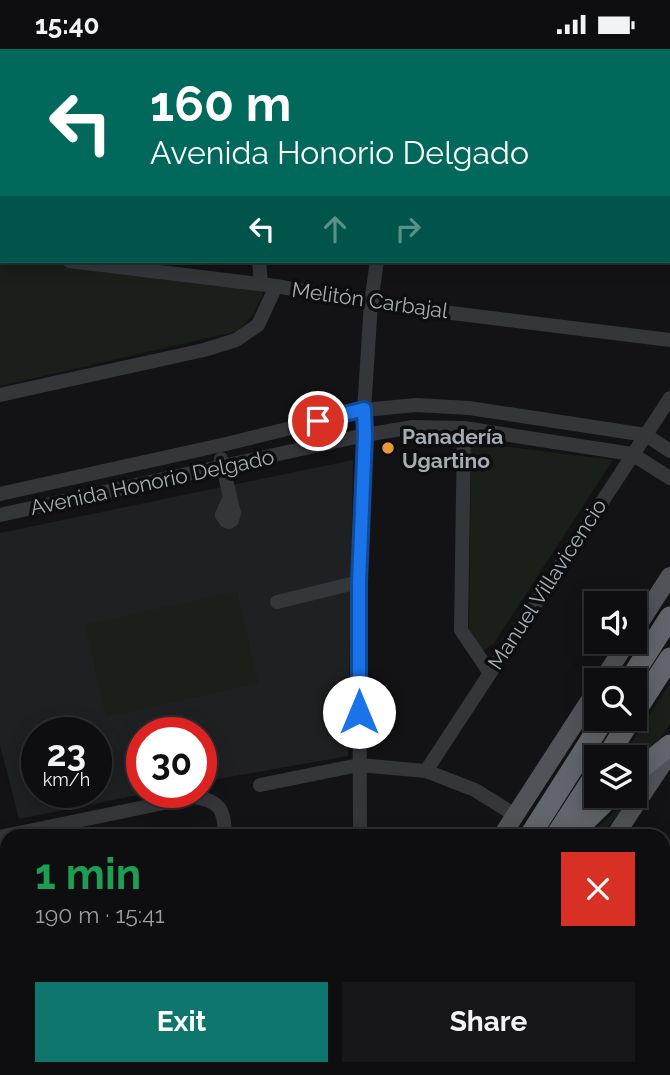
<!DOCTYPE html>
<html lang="en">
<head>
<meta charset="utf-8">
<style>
	:root { --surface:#0e0e10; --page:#171719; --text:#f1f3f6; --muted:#9b9c9f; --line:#2e2e30; --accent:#0f766e }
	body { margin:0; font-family:Raleway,sans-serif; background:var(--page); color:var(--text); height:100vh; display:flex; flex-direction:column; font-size:26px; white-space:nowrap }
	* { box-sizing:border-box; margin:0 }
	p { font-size:23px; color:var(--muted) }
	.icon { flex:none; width:38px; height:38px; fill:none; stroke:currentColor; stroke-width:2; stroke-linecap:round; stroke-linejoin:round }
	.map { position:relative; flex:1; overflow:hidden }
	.side { position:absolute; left:0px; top:780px; width:670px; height:247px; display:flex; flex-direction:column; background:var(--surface); border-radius:21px 21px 0 0; box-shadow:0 4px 18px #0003,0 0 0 2px var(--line) }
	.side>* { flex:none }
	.hud { position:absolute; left:0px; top:0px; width:670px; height:214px; box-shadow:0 4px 18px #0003,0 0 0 2px var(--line); background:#00695c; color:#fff; overflow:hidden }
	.buttons { position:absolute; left:584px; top:542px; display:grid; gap:14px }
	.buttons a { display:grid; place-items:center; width:63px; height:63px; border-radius:0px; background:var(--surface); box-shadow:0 4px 18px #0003,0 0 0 2px var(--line); font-size:35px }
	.speed { position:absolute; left:21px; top:668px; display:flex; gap:14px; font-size:35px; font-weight:700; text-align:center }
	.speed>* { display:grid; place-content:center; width:91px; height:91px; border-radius:50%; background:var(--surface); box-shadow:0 4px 18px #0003,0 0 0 2px var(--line); line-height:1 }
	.speed small { font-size:18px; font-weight:400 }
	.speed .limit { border:10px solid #d22; background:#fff; color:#111 }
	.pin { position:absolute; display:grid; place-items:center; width:60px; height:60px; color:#fff; margin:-30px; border:4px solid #fff; border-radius:50%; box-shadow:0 2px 7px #0007 }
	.me { position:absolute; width:77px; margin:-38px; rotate:0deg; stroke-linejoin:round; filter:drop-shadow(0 0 5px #0008) }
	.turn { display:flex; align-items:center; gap:24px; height:147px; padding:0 35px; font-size:32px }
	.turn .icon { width:91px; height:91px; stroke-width:2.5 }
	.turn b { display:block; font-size:49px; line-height:60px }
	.lanes { display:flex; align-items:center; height:66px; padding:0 35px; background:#0003; justify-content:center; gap:35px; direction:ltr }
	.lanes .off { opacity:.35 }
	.round { display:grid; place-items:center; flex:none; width:74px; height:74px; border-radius:0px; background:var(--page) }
	.headline { display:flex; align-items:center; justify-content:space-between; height:119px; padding:0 35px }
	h1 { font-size:42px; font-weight:700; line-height:52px; color:#1e9e55 }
	.primary-button { display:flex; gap:14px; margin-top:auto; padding:14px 35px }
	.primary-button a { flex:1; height:80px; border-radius:0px; background:var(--accent); color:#fff; font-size:28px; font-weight:700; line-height:80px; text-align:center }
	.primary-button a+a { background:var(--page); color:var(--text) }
	.status { display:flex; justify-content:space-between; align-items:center; height:49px; padding:0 35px; background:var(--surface); direction:ltr }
	.status svg { height:19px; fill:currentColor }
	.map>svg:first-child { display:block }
	.built { fill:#1f2022; fill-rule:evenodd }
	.green { fill:#1a1f1a }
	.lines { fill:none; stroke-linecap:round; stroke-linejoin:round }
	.minor { stroke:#34363a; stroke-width:14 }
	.major { stroke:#515358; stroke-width:18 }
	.highway { stroke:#61646a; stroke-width:21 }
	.route-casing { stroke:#114b97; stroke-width:18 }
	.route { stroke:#1a73e8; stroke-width:12 }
	.poi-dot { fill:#e89838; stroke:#0e0e10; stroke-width:2.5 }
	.labels { text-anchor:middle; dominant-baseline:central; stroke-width:7; stroke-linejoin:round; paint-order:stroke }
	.street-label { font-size:21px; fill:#a5acb4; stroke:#0e0e10 }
	.poi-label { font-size:21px; font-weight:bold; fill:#a5acb4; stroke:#0e0e10; text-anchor:start }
</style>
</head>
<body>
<div class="status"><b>15:40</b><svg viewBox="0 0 49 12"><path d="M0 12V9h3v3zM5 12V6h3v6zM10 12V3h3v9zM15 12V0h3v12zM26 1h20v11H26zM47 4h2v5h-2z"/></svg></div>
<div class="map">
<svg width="670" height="1026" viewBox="0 0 670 1026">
	<rect width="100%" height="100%" fill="#131315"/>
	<!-- built -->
	<path class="built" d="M353,411L348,707L201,733V684H142V744H148L19,770L0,696V484ZM37,684H96V744H37Z"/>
	<!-- green -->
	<g class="green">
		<polygon points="0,205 2,212 51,212 259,239 263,245 253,266 238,282 0,337"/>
		<polygon points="471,393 613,411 494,594 480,604 469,579"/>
		<polygon points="237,542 258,634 106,668 85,576"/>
		<polygon points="670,635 670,675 661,689 635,714 635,709 621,709"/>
		<polygon points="631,749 600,787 587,787"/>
	</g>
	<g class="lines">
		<!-- minor -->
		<g class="minor">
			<polyline points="38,0 51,2"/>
			<polyline points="217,2 218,0"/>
			<polyline points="477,2 477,0"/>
			<polyline points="668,87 670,87"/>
			<polyline points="0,93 2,93"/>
			<polyline points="668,186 670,186"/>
			<polyline points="0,203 2,203"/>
			<polyline points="69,212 276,237 371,254 670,291"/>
			<polyline points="259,212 261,235"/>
			<polyline points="0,346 204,301 236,291 258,276 276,237"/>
			<polyline points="464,379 461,581 490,624"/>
			<polyline points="221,410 234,464 232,471 229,473 226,472 222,466 230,448"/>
			<polyline points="0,445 226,395 364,361 416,356 469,359 646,386 670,402"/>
			<polyline points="0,466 365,386 413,378 464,379 632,405 670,429"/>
			<polyline points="277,553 359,533"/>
			<polyline points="426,722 670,349"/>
			<polyline points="260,736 359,716 426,722 475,741 515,766"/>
			<path d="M0,788L193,748C220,751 225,761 225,788"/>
			<polyline points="360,788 359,533 365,386 364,361 371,254 377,212"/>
			<polyline points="0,829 7,828"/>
			<polyline points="663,857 670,859"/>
			<polyline points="0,884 7,883"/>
			<polyline points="0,917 7,916"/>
			<polyline points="663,962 670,963"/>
			<polyline points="0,973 7,972"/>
			<polyline points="663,987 670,987"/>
			<polyline points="105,1020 106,1026"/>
			<polyline points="218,1020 218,1026"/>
			<polyline points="0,1024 0,1026"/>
			<polyline points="55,1026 54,1021 57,1020"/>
			<polyline points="164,1026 198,1020"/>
		</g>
		<!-- major -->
		<g class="major">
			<polyline points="635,581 670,527"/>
			<polyline points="602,632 627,593"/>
			<polyline points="501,788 597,640"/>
			<polyline points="614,788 670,704"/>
			<polyline points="348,1026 352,1020"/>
			<polyline points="454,1026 457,1020"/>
		</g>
		<!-- highway -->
		<g class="highway">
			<polyline points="629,632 670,568"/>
			<polyline points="635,663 670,609"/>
			<polyline points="606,709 631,670"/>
			<polyline points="635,724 670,696"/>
			<polyline points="529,788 604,670"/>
			<polyline points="555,788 597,723"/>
			<polyline points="569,788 611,747"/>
			<polyline points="374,1026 378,1020"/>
			<polyline points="399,1026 402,1020"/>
		</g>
	</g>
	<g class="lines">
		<defs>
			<polyline id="route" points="318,372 364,360 365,386 359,533 359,663"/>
		</defs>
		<!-- route casing -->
		<use href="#route" class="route-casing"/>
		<!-- route -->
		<use href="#route" class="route"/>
	</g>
	<!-- markers -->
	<circle class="poi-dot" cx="388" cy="399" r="7"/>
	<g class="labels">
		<!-- street labels -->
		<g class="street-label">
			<text transform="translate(370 251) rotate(8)">Melitón Carbajal</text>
			<text transform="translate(152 433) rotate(-12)">Avenida Honorio Delgado</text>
			<text transform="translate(547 535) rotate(-57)">Manuel Villavicencio</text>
		</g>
		<!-- poi labels -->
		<g class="poi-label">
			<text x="402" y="387">Panadería<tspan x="402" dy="24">Ugartino</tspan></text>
		</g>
	</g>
</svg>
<div class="buttons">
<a><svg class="icon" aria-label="sound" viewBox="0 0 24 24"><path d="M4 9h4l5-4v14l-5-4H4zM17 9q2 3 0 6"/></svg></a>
<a><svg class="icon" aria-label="search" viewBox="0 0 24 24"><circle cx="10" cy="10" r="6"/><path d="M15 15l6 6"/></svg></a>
<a><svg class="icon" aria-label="layers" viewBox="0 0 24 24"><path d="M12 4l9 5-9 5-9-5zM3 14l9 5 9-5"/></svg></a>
</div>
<div class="speed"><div>23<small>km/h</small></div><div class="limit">30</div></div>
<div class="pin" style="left:318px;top:372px;background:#d93025"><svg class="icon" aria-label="arrive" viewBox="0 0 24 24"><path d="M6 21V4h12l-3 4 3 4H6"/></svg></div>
<svg class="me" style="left:359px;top:663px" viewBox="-20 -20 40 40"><circle r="19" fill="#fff"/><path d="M0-13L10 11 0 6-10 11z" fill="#1a73e8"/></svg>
<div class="hud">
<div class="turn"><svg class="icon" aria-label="left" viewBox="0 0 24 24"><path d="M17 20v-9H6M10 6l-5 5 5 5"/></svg><div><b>160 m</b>Avenida Honorio Delgado</div></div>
<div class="lanes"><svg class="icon" aria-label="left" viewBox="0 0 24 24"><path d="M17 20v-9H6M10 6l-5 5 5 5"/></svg><svg class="icon off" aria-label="ahead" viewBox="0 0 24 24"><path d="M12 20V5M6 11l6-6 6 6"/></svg><svg class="icon off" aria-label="right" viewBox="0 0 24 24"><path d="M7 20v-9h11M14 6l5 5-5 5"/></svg></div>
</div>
<section class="side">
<div class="headline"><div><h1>1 min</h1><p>190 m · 15:41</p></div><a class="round" style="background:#d93025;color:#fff"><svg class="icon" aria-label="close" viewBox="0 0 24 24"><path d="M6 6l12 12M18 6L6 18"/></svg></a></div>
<div class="primary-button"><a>Exit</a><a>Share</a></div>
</section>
</div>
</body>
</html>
